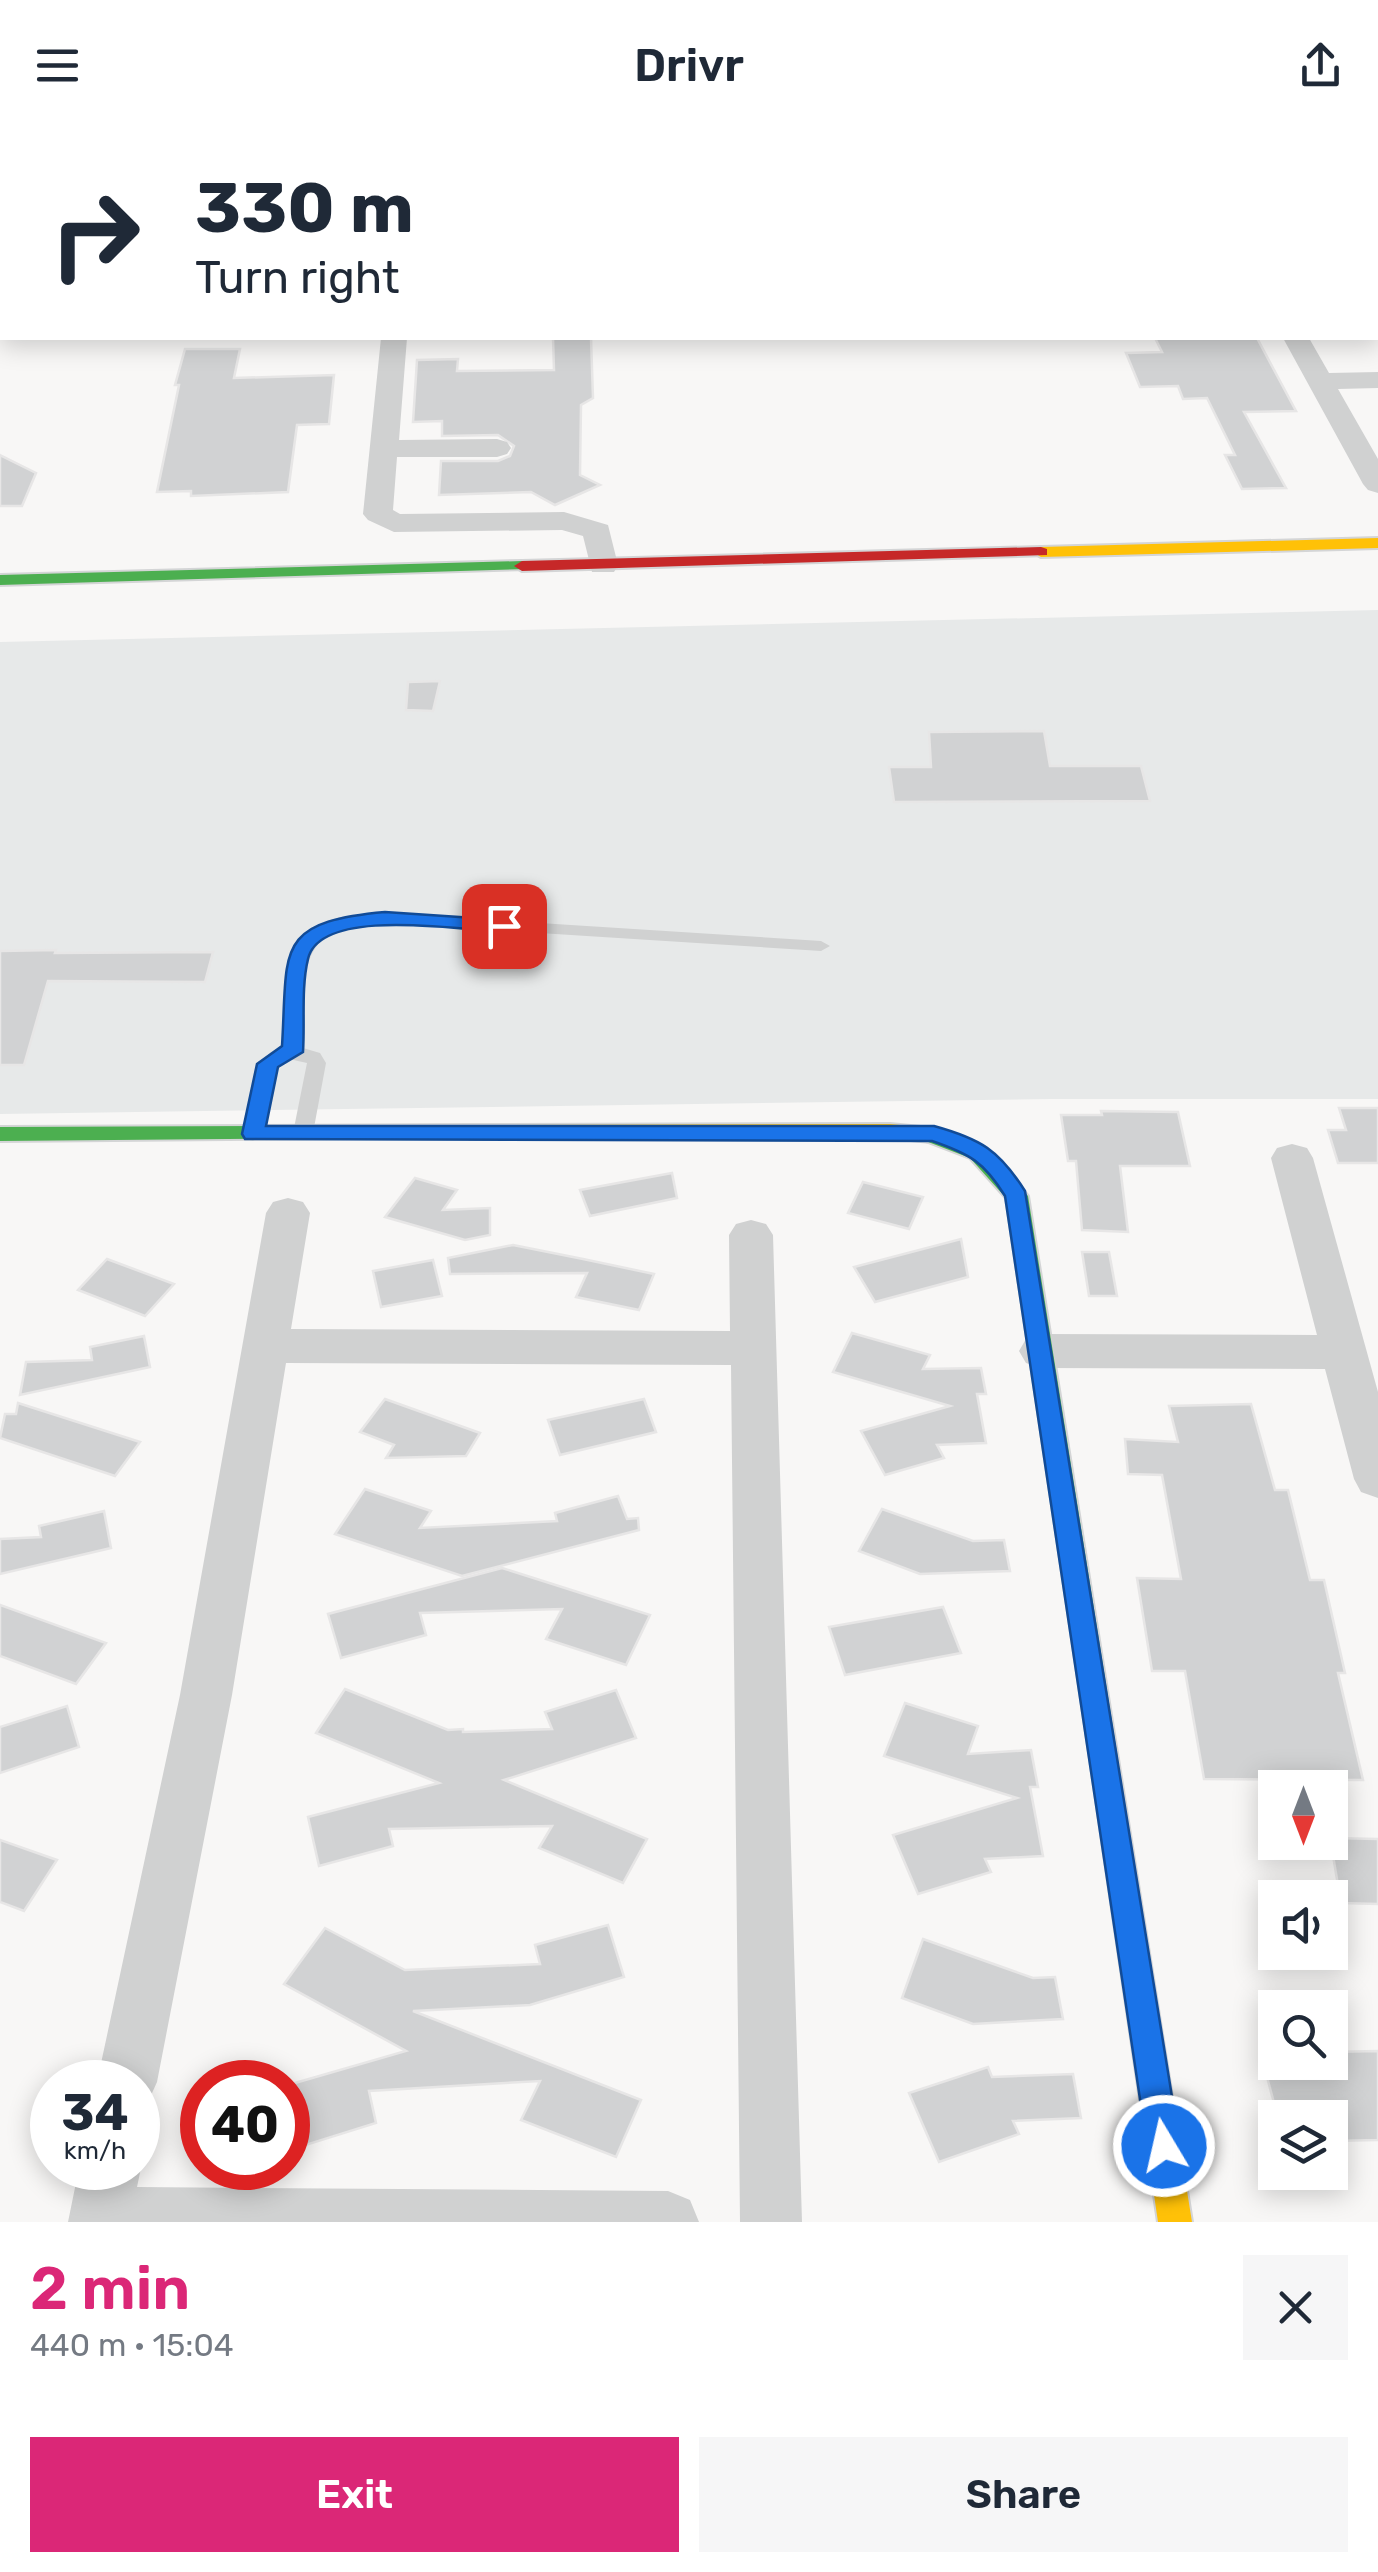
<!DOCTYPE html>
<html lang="en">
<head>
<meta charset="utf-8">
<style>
	:root { --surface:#fff; --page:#f6f6f7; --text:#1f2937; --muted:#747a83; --accent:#db2777 }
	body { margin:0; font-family:Rubik,sans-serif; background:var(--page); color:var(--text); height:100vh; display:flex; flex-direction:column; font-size:38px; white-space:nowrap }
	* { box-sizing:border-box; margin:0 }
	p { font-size:32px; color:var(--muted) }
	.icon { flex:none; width:55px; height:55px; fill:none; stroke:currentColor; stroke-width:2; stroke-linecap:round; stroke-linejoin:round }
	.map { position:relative; height:2092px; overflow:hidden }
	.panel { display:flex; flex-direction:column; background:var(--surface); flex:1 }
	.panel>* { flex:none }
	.guide { position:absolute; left:0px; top:0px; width:1380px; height:210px; box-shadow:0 5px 25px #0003; background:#fff; color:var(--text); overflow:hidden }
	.needle { width:65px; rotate:180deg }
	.controls { position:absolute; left:1258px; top:1640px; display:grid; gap:20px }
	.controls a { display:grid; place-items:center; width:90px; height:90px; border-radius:0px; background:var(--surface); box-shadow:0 5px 25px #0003; font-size:50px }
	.speed { position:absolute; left:30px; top:1930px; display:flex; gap:20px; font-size:50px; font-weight:700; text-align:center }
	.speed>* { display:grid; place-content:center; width:130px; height:130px; border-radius:50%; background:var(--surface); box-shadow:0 5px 25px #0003; line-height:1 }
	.speed small { font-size:25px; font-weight:400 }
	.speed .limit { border:15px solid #d22; background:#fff; color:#111 }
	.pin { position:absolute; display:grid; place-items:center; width:85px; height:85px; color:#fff; margin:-42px; border-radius:20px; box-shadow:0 5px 15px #0006 }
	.me { position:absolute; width:110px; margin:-55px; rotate:351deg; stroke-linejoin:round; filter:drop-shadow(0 0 8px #0008) }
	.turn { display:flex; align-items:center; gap:35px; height:210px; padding:0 30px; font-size:45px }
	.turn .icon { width:130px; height:130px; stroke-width:2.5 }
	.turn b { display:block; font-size:70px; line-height:85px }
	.round { display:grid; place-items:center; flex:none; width:105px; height:105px; border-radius:0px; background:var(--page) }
	.summary { display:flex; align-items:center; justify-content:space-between; height:170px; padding:0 30px }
	h1 { font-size:60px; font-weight:600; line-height:75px; color:var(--accent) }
	.button { display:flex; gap:20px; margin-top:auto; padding:20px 30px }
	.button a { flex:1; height:115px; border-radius:0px; background:var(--accent); color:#fff; font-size:40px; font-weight:600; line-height:115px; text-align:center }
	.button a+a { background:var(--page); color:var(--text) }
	header { display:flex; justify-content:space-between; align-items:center; height:130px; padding:0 30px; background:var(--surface); font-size:45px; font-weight:600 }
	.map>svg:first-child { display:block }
	.built { fill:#e7e9e9 }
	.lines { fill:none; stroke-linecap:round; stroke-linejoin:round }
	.river { stroke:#ced8da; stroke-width:65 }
	.building { fill:#d1d2d3; stroke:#e7e6e6; stroke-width:2.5 }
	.fast-casing { stroke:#d4d5d6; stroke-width:4 }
	.slow-casing { stroke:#d4d5d6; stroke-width:4 }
	.jam-casing { stroke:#d4d5d6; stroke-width:4 }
	.lane { fill:#d0d1d1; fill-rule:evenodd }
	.street { fill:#d0d1d1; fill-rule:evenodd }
	.fast { fill:#4caf50; fill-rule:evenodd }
	.slow { fill:#ffc107; fill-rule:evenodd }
	.jam { fill:#c62828; fill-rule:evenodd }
	.route { fill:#1a73e8; stroke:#114b97; stroke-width:2.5 }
</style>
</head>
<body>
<header><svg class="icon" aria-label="menu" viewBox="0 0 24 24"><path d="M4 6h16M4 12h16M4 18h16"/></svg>Drivr<svg class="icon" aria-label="share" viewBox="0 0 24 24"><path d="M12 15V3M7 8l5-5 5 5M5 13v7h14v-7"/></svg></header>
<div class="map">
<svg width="1378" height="2092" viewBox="0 0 1378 2092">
	<rect width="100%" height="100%" fill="#f8f7f6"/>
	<!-- built -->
	<polygon class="built" points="1378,480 1378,969 1051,969 0,984 0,512"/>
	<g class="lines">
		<!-- river -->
		<polyline class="river" points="13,2 37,0"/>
	</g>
	<!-- building -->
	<g class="building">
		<polygon points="553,208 591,208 593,268 581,275 580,345 600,355 555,375 531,362 439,365 441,331 498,331 510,326 514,316 498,305 442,306 442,291 413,292 417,230 458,229 457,241 554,240"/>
		<polygon points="1155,208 1257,208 1296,281 1244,282 1286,358 1242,359 1225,325 1235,325 1207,268 1183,269 1178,256 1140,257 1126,223 1162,222"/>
		<polygon points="185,219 240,219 234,248 334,245 329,294 297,295 288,362 191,366 191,361 157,362 179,255 175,255"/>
		<polygon points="0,325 36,343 22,376 0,376"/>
		<polygon points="440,551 433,581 406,580 408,552"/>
		<polygon points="1044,601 1050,636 1141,636 1150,671 894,672 889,637 931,637 929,602"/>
		<polygon points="56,820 55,823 213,822 205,852 48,851 24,935 0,935 0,821"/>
		<polygon points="1339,978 1378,978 1378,1033 1338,1033 1328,1000 1346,1000"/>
		<polygon points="1101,981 1178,982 1190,1036 1120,1036 1128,1102 1082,1100 1076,1031 1068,1031 1061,985 1102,985"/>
		<polygon points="672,1043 677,1068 590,1086 580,1060"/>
		<polygon points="415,1048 457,1060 443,1080 490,1078 490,1105 465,1110 385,1087"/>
		<polygon points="863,1052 923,1067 909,1099 848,1083"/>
		<polygon points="961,1109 968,1147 875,1172 854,1137"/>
		<polygon points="513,1115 583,1129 654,1144 639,1180 576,1167 587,1143 450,1144 448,1128"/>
		<polygon points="1082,1122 1109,1122 1117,1166 1089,1166"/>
		<polygon points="107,1129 174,1154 145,1186 78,1160"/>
		<polygon points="433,1130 442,1166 381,1177 373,1141"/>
		<polygon points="852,1203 930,1225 923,1239 981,1238 986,1264 977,1264 986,1313 937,1315 944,1328 885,1345 861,1301 950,1276 833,1242"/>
		<polygon points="144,1206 150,1237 20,1265 26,1232 92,1230 90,1217"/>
		<polygon points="385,1269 480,1303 466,1326 386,1328 394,1315 360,1302"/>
		<polygon points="644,1269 656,1302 560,1325 548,1290"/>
		<polygon points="18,1273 140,1312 115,1346 0,1308 5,1284 16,1284"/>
		<polygon points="1251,1274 1275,1360 1288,1360 1310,1450 1324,1450 1345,1543 1338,1543 1363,1650 1204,1649 1185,1541 1152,1541 1137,1448 1181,1449 1162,1345 1128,1344 1125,1309 1178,1312 1169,1276"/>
		<polygon points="365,1359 431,1381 420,1398 557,1391 555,1383 618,1366 627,1389 638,1388 639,1400 462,1446 335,1404"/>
		<polygon points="882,1379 973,1411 1004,1410 1010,1441 920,1444 859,1421"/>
		<polygon points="104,1381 111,1418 0,1444 0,1409 41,1407 39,1396"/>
		<polygon points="502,1438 650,1485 626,1535 546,1509 562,1479 420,1483 426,1505 341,1528 328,1484"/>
		<polygon points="0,1475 106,1513 76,1554 0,1526"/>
		<polygon points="943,1477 961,1523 845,1545 829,1497"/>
		<polygon points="345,1559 448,1600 463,1599 463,1602 552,1599 545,1582 616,1560 636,1608 504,1650 647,1709 623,1753 539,1718 552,1696 389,1699 393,1716 319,1736 308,1687 439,1653 316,1603"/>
		<polygon points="905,1573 978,1596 968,1624 1031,1620 1038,1657 1030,1657 1043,1726 985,1729 991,1742 918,1764 893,1705 1017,1668 884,1626"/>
		<polygon points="67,1576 79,1617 0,1643 0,1597"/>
		<polygon points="1330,1708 1378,1709 1378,1774 1341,1773"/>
		<polygon points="0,1710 57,1730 24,1781 0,1772"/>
		<polygon points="608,1795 624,1847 530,1875 413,1881 641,1970 616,2027 521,1990 540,1951 369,1961 376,1993 293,2019 288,1991 288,1955 406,1921 284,1854 325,1798 405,1840 540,1834 535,1815"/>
		<polygon points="923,1809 1033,1848 1055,1847 1063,1889 973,1894 902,1868"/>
		<polygon points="1378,1921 1378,2010 1330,2011 1330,1988 1278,1988 1263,1932 1330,1932 1330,1922"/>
		<polygon points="988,1937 992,1947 1073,1944 1081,1988 1013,1991 1019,2004 939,2032 909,1963"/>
	</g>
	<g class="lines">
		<defs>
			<g id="fast">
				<polygon points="522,431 530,436 528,439 0,455 0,445"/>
				<polygon points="470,995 481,1002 478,1007 0,1011 0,997"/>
				<polygon points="931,998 986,1018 1028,1066 1118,1629 1114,1638 1104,1641 1094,1638 1090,1629 1006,1068 970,1028 923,1010 920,1005"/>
			</g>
			<g id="slow">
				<polygon points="1378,408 1378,418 1041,427 1033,422 1041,417"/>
				<polygon points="890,994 931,998 942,1005 931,1012 890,1008 470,1009 459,1002 470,995"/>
				<polygon points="1104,1617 1114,1620 1118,1629 1192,2092 1158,2092 1090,1629 1094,1620"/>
			</g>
			<polygon id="jam" points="1041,417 1047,419 1047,425 522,441 514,436 522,431"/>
		</defs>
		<!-- fast casing -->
		<use href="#fast" class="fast-casing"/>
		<!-- slow casing -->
		<use href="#slow" class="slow-casing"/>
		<!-- jam casing -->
		<use href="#jam" class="jam-casing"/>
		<!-- lane -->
		<path class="lane" d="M385,783L821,811L830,816L821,821L385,793C372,795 358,794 346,797C293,810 304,876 303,918L320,923L326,933L313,1003L303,1010L293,1003L307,933L289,929L277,936L263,1004L253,1011L246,1009L243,1004L259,934L271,922L284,918C286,869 277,804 337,788C352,784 369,784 385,783Z"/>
		<!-- street -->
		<g class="street">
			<polygon points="1105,0 1149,0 1150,2 1107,2"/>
			<rect x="0" y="125" width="2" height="14"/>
			<polygon points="381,208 407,208 399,310 497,309 507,312 511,318 507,324 497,327 397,327 393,380 400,384 564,382 608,395 618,435 614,442 592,442 583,406 562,400 394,402 368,390 363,384"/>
			<polygon points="1283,208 1309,208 1329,243 1378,242 1378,258 1338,259 1378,329 1378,363 1368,360 1363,354"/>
			<polygon points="1292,1014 1307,1018 1313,1028 1378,1262 1378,1368 1361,1362 1354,1349 1325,1239 1042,1238 1026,1233 1019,1221 1026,1209 1042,1204 1317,1205 1271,1028 1277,1018"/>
			<polygon points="288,1068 303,1072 310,1083 291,1199 730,1201 729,1105 736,1094 751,1090 766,1094 773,1105 802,2092 740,2092 731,1235 286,1233 232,1565 157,1952 148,1972 138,1977 138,1952 97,1952 180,1565 266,1083 273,1072"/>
			<polygon points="138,2030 141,2038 137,2057 668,2061 690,2070 699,2092 68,2092 79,2038 138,2038"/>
		</g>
		<!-- fast -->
		<use href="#fast" class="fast"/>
		<!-- slow -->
		<use href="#slow" class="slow"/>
		<!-- jam -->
		<use href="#jam" class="jam"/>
	</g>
	<!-- route -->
	<path class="route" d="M385,782L504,790L514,796L504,802C463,800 320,776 308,829C301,858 305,893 303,922L278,937L266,996H934C981,1009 999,1020 1025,1061L1180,2016L1175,2028L1164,2032L1152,2028L1147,2016L1005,1066C984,1032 970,1024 932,1011L245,1009L242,1004L257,934L282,916C288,820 273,792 385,782Z"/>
</svg>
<div class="controls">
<a><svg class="needle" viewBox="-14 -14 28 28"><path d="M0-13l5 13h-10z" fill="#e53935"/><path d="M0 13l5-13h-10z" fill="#747a83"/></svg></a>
<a><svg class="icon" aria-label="sound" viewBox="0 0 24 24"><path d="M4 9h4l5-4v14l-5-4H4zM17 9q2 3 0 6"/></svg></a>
<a><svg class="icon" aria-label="search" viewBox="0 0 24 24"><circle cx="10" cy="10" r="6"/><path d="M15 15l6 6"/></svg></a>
<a><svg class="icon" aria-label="layers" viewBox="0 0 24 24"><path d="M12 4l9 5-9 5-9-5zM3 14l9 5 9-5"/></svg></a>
</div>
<div class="speed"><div>34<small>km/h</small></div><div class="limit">40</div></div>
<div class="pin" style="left:504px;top:796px;background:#d93025"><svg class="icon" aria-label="arrive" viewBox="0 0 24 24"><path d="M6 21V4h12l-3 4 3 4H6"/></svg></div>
<svg class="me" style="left:1164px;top:2016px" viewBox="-20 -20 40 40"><circle r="17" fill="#1a73e8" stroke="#fff" stroke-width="3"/><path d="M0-11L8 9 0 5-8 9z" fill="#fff"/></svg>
<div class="guide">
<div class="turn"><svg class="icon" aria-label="right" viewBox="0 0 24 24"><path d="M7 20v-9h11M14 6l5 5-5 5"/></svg><div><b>330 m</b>Turn right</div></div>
</div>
</div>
<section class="panel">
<div class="summary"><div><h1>2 min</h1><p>440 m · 15:04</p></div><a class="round"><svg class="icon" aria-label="close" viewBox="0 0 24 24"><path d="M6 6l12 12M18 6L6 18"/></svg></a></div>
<div class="button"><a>Exit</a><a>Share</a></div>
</section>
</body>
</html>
